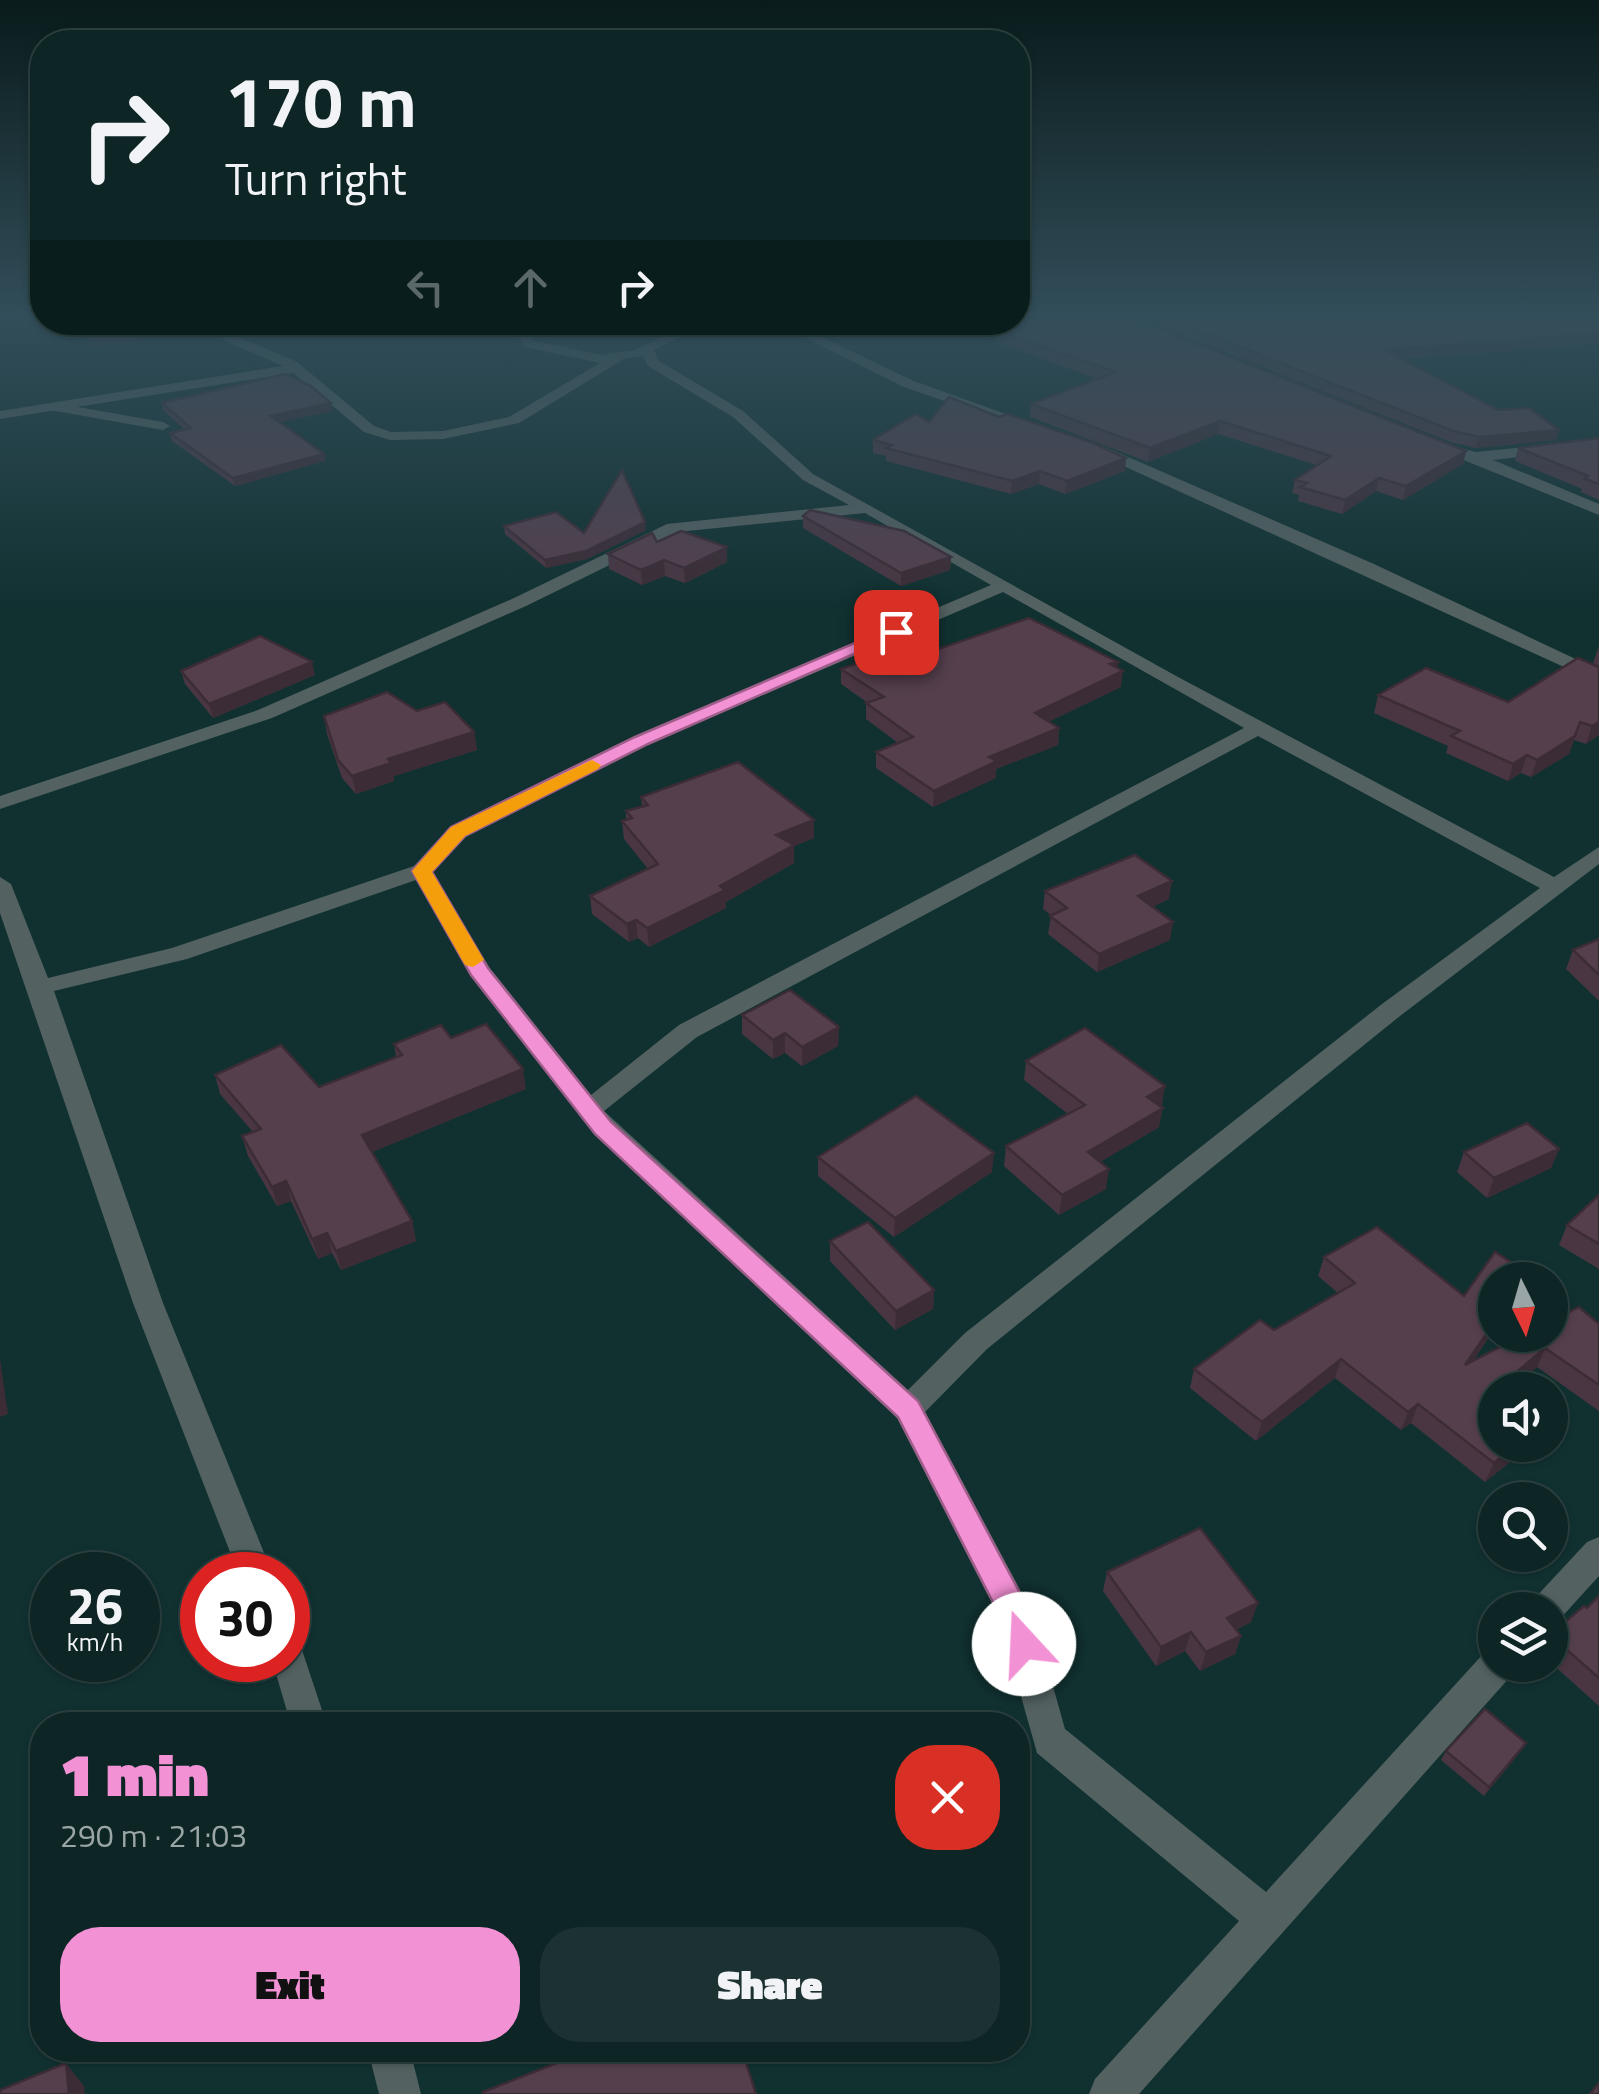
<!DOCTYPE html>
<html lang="en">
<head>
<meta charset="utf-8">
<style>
	:root { --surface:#0d2525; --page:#1b3132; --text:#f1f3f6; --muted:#9aa5a7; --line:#2d4242; --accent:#f391d5 }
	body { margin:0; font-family:"Titillium Web",sans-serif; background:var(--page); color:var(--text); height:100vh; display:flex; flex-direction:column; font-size:38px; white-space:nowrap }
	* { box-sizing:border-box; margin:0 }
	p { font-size:32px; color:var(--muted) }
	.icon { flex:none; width:55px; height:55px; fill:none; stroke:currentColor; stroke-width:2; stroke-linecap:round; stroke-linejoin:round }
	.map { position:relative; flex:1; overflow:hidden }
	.sheet { position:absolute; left:30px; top:1712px; width:1000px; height:350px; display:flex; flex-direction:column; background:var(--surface); border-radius:40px; box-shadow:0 2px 8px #0004,0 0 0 2px var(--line) }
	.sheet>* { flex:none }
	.hud { position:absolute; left:30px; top:30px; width:1000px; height:305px; border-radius:40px; box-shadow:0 2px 8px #0004,0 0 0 2px var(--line); background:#0d2525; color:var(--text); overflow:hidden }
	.needle { width:65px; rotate:175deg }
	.buttons { position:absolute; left:1478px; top:1262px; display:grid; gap:20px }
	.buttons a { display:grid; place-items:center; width:90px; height:90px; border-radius:50%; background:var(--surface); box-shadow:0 2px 8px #0004,0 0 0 2px var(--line); font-size:50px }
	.speed { position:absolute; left:30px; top:1552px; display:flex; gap:20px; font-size:50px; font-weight:700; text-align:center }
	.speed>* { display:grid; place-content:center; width:130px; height:130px; border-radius:50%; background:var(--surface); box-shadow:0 2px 8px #0004,0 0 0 2px var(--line); line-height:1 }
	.speed small { font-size:25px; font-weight:400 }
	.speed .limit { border:15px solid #d22; background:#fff; color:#111 }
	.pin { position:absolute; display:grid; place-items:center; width:85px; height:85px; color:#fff; margin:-42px; border-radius:20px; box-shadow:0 5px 15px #0006 }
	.me { position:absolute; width:110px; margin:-55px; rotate:340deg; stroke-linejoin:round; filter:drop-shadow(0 0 8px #0008) }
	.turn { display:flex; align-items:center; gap:35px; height:210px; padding:0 30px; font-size:45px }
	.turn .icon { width:130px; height:130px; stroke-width:2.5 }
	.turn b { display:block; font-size:70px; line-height:85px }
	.lanes { display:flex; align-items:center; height:95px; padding:0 30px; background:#0003; justify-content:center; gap:50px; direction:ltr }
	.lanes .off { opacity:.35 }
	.round { display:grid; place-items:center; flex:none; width:105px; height:105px; border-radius:40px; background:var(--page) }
	.overview { display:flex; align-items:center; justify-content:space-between; height:170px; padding:0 30px }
	h1 { font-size:60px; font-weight:800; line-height:75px; color:var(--accent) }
	.cta { display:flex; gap:20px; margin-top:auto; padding:20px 30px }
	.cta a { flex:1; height:115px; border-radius:40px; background:var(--accent); color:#111; font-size:40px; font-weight:800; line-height:115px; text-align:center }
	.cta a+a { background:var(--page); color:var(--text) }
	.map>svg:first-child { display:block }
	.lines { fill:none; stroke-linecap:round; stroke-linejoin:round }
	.service { fill:#536161; fill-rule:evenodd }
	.minor { fill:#536161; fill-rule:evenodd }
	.wall { fill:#493642 }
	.shaded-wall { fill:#3c2c36 }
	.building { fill:#553f4d; stroke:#3c2c36; stroke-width:2.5 }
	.route { fill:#f391d5; stroke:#9e5e8a; stroke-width:2.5 }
	.slow { fill:#f59e0b }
</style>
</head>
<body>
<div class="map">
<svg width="1599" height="2094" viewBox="0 0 1599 2094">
	<rect width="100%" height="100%" fill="#113131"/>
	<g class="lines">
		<!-- service -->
		<polygon class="service" points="55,403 163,422 170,426 163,430 50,410 50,404"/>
		<!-- minor -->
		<g class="minor">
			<path d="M222,322H234V335L297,362L374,426L391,432L443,431L509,417L600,363L525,347L506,322H519L534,341L601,355L635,350L674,331L717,322H745L678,338L654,350L659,361L743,411L813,474L1178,677L1554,877L1599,847V864L1400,1016L987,1349L925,1412L1032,1612L1065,1729L1266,1892L1484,1653L1495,1649V1665H1515L1510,1677L1139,2094H1089L1095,2079L1239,1921L1037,1753L998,1615L897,1418L594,1134L471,975L416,880L187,959L54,991L163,1303L273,1575H239L133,1303L0,913V877L11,884L48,978L172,948L414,866L450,827L635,736L991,585L865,513L677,532L526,606L272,718L0,809V796L258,710L514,598L667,524L849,505L803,480L733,417L648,366L643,356L624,359L519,423L443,439L390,440L364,432L293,373L0,419V411L283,366L223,340ZM1003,592L1244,728L679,1025L591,1095L489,967L433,872L466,837L649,744ZM1258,736L1540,888L1382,1004L965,1333L908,1390L604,1111L697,1037Z"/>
			<polygon points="773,322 790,322 914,381 1039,426 1027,429 904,387"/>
			<polygon points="1599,440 1599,448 1493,460 1599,504 1599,515 1429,446 1436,442 1476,452"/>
			<polygon points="1093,446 1103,446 1374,564 1599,670 1599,683 1093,452"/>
			<polygon points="1599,1537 1599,1576 1558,1621 1550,1624 1550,1610 1529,1610 1534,1599 1587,1542"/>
			<polygon points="288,1640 300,1644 327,1725 291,1725 272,1660 288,1660"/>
			<polygon points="368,2050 410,2050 421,2094 379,2094"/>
		</g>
	</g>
	<!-- wall -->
	<g class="wall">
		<polygon points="1046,314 1113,314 1466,451 1463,464 1403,500 1376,491 1342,514 1298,501 1299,495 1292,493 1295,480 1316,465 1218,434 1148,462 1030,417 1031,404 1098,379 996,342 997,330 1047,315"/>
		<polygon points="1156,314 1238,320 1599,326 1599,343 1402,359 1556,440 1476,448 1450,442 1154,324"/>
		<polygon points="1589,314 1599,314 1599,321"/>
		<polygon points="162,403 331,403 332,411 279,422 324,454 325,461 235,486 172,441 170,433 185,430 163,410"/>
		<polygon points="999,417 1126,458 1125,471 1065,494 1039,484 1011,494 886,461 886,456 873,453 873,440 929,422"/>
		<polygon points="1599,438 1599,500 1581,492 1582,489 1515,461 1518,448"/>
		<polygon points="803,516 951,557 950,570 901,586 803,528"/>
		<polygon points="504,526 584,533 646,530 587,559 546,568 505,534"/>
		<polygon points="657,542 727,562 685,583 665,576 642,585 609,569 608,554"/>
		<polygon points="1599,646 1599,735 1586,744 1574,740 1569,754 1531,777 1521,773 1508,781 1446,753 1448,746 1374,713 1378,695 1508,702 1597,666 1593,663"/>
		<polygon points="933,651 1117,668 1121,687 1048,722 1059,728 1058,745 996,769 996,778 933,807 876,768 876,752 898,743 866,719 866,703 868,703 841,684 841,669"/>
		<polygon points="181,671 315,675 213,718 185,684"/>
		<polygon points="417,711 474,732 477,750 394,776 394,781 356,794 342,778 327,734 324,716"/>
		<polygon points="641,797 814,820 814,838 794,846 794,863 726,902 726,908 649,947 638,938 629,942 592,914 590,896 648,869 624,839 622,821 626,820 626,811 642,807"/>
		<polygon points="1045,891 1169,899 1152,907 1170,940 1097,972 1048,934 1051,915 1043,909"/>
		<polygon points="1599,939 1599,1001 1566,969 1573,950"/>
		<polygon points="742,1015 839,1027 838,1046 802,1066 785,1053 773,1059 742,1034"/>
		<polygon points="451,1038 526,1089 372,1152 412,1221 416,1241 341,1270 332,1253 318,1259 291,1201 277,1206 248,1156 242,1136 253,1132 220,1094 215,1075 319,1087 396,1057 394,1044"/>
		<polygon points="1026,1061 1165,1086 1160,1106 1159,1127 1100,1162 1106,1189 1059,1215 1004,1166 1006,1146 1068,1114 1024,1080"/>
		<polygon points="1559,1149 1551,1168 1487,1198 1457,1172 1464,1152"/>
		<polygon points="818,1157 992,1172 894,1237 818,1176"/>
		<polygon points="1599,1195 1599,1269 1559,1245 1567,1225"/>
		<polygon points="830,1241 934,1290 933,1309 895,1330 830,1261"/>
		<polygon points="1324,1257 1464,1296 1495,1280 1495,1328 1473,1361 1599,1324 1599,1411 1537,1367 1509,1390 1495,1390 1495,1445 1527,1445 1526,1449 1485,1482 1411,1423 1401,1430 1335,1378 1256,1441 1190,1388 1194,1369 1274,1330 1338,1293 1318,1276"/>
		<polygon points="1107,1572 1251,1622 1236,1630 1241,1636 1235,1654 1200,1671 1185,1651 1156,1666 1103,1591"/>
		<polygon points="1599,1596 1599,1706 1550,1662 1550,1634 1587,1608"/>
		<polygon points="1526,1743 1520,1752 1484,1796 1441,1760 1446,1751"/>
	</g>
	<!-- shaded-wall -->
	<g class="shaded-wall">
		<polygon points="136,322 140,342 92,347 89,337"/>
		<polygon points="1599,333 1599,343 1383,360 1385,350"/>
		<polygon points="331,403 332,411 272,424 271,416"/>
		<polygon points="1220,421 1218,434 1148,462 1150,448"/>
		<polygon points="1559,430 1556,440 1476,448 1479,437"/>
		<polygon points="1466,451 1463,464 1403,500 1406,486"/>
		<polygon points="324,454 325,461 235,486 233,478"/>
		<polygon points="1126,458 1125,471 1065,494 1067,481"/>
		<polygon points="1040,471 1039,484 1011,494 1012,481"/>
		<polygon points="1379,478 1376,491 1342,514 1345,500"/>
		<polygon points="645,522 646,530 587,559 546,568 545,560"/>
		<polygon points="727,547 727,562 685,583 684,568"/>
		<polygon points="951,557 950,570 901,586 901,573"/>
		<polygon points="664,560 665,576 642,585 641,570"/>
		<polygon points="312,662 315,675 213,718 209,704"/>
		<polygon points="1118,662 1117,674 1123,671 1121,687 1033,729 1035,713 1110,664"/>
		<polygon points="1580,722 1569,754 1531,777 1537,760"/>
		<polygon points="1599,722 1599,735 1586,744 1592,726"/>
		<polygon points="1059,728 1058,745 996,769 996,778 933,807 934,791 989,757"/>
		<polygon points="474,732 477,750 394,776 394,781 356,794 352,776 388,759"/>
		<polygon points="1527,755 1521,773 1508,781 1513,764"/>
		<polygon points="814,820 814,838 794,846 794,863 726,902 726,908 649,947 647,928 720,886 776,835"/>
		<polygon points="1172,881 1169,899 1136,914 1138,896"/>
		<polygon points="636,920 638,938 629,942 627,924"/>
		<polygon points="1173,922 1170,940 1097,972 1099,954"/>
		<polygon points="839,1027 838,1046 802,1066 802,1047"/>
		<polygon points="785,1033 785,1053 773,1059 773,1040"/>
		<polygon points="523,1069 526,1089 367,1154 362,1135"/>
		<polygon points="1165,1086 1162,1105 1143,1116 1147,1097"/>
		<polygon points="1163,1108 1159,1127 1085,1171 1088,1152"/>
		<polygon points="1559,1149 1551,1168 1487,1198 1494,1178"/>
		<polygon points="994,1153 992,1172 894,1237 895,1218"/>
		<polygon points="1109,1169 1106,1189 1059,1215 1062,1195"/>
		<polygon points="286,1181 291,1201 277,1206 272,1187"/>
		<polygon points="412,1221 416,1241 341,1270 336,1251"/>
		<polygon points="327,1233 332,1253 318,1259 312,1239"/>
		<polygon points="934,1290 933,1309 895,1330 896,1311"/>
		<polygon points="1495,1321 1495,1328 1458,1383 1465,1365"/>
		<polygon points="1545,1348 1537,1367 1509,1390 1495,1390"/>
		<polygon points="0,1359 8,1414 0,1417"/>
		<polygon points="1341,1359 1335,1378 1256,1441 1262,1422"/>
		<polygon points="1418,1404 1411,1423 1401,1430 1408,1412"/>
		<polygon points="1516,1445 1527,1445 1526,1449 1485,1482 1494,1463"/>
		<polygon points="1258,1603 1251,1622 1221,1637 1227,1618"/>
		<polygon points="1191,1632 1185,1651 1156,1666 1161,1647"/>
		<polygon points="1241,1636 1235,1654 1200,1671 1206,1652"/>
		<polygon points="1526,1743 1520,1752 1484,1796 1489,1787"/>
		<polygon points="66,2063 84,2086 85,2094 69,2094"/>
	</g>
	<!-- building -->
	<g class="building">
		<polygon points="1051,314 1113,314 1128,316 1466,451 1406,486 1379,478 1345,500 1300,487 1307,483 1295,480 1331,456 1220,421 1150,448 1031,404 1116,372 997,330"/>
		<polygon points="1156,314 1227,314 1238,320 1273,314 1580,314 1599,326 1599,333 1385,350 1498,410 1529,408 1559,430 1479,437 1453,431"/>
		<polygon points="87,322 136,322 138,331 89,337"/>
		<polygon points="285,374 311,386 331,403 271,416 324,454 233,478 170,433 191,428 162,403"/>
		<polygon points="949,397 999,417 1007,414 1093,443 1126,458 1067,481 1040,471 1012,481 886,448 892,445 873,440 916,414 929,422"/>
		<polygon points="1599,438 1599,484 1585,479 1588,476 1518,448"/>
		<polygon points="622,470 645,522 586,551 545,560 504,526 556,512 584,533"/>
		<polygon points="810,510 904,531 951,557 901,573 803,516"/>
		<polygon points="681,531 727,547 684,568 664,560 641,570 608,554 652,533 657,542"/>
		<polygon points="1029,618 1118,662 1110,664 1123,671 1035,713 1059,728 989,757 997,761 934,791 876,752 913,737 866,703 884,697 841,669 918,642 933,651"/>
		<polygon points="260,636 312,662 209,704 181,671"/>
		<polygon points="1578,658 1599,667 1599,722 1592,726 1580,722 1575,736 1537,760 1527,755 1513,764 1451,736 1460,731 1378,695 1426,668 1508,702"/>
		<polygon points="387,692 417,711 445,702 474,732 388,759 391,763 352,776 338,760 324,716"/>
		<polygon points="738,762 814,820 776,835 794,845 720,886 725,890 647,928 636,920 627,924 590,896 658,864 622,821 632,818 626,811 648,805 641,797"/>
		<polygon points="1135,855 1172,881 1138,896 1173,922 1099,954 1050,916 1067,908 1045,891"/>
		<polygon points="1599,939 1599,975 1573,950"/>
		<polygon points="790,990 839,1027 802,1047 785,1033 773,1040 742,1015"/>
		<polygon points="486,1024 523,1069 362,1135 412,1221 336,1251 327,1233 312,1239 286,1181 272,1187 242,1136 261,1129 215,1075 281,1045 319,1087 402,1055 394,1044 441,1025 451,1038"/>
		<polygon points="1085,1028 1165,1086 1147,1097 1163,1108 1088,1152 1109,1169 1062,1195 1006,1146 1085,1105 1026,1061"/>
		<polygon points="916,1096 994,1153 895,1218 818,1157"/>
		<polygon points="1527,1123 1559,1149 1494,1178 1464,1152"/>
		<polygon points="1599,1195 1599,1244 1567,1225"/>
		<polygon points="868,1222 934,1290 896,1311 830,1241"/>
		<polygon points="1377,1227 1464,1296 1495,1252 1528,1273 1523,1280 1495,1280 1495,1321 1465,1365 1524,1335 1550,1335 1550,1322 1579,1307 1599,1324 1599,1385 1545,1348 1494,1391 1495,1445 1516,1445 1494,1463 1418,1404 1408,1412 1341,1359 1262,1422 1194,1369 1260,1320 1274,1330 1355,1283 1324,1257"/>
		<polygon points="1200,1528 1258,1603 1227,1618 1241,1636 1206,1652 1191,1632 1161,1647 1107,1572"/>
		<polygon points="1599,1596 1599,1678 1550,1635 1584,1606 1587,1608"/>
		<polygon points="1485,1709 1526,1743 1489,1787 1446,1751"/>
		<polygon points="590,2050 742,2050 756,2094 484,2094 483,2092"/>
		<polygon points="66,2063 69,2094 0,2094 0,2090"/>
		<polygon points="1599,2083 1599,2094 1590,2094"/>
	</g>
	<!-- sky -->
	<linearGradient id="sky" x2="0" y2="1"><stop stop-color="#091b1b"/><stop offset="0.52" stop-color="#324e5a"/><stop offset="1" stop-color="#324e5a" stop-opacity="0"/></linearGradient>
	<rect width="1599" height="607" fill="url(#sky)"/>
	<!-- route -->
	<polygon class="route" points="890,628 904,632 648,744 465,836 432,872 488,968 611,1122 918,1401 1030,1612 1039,1644 1035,1654 1024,1658 1012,1654 999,1614 898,1417 595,1134 471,975 412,871 451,827 635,737"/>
	<!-- slow -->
	<polygon class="slow" points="592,760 601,765 598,769 465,836 432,872 484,960 473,967 465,965 412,871 451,827"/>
</svg>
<div class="buttons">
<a><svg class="needle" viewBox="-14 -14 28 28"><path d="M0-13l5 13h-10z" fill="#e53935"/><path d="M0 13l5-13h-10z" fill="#9aa5a7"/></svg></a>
<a><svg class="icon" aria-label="sound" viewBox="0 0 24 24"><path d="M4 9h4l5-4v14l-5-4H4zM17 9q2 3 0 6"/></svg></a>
<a><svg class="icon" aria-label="search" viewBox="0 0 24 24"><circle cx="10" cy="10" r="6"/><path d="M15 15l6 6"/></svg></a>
<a><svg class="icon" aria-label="layers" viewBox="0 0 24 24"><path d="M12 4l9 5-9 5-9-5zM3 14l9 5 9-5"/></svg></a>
</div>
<div class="speed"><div>26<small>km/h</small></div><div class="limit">30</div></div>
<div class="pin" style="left:896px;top:632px;background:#d93025"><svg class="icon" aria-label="arrive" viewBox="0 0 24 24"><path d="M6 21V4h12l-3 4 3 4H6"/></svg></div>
<svg class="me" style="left:1024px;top:1644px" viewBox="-20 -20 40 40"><circle r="19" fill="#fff"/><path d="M0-13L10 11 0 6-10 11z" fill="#f391d5"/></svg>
<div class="hud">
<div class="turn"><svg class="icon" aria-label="right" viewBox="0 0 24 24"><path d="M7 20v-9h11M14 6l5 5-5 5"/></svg><div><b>170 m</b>Turn right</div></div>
<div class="lanes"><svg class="icon off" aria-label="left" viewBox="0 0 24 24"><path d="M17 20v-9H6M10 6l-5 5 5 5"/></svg><svg class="icon off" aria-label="ahead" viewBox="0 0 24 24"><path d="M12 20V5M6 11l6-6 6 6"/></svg><svg class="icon" aria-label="right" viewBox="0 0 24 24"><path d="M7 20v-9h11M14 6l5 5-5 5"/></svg></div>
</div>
<section class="sheet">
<div class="overview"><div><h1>1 min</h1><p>290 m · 21:03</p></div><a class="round" style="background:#d93025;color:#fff"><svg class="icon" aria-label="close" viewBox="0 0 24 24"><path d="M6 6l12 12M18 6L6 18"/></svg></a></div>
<div class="cta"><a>Exit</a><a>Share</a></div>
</section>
</div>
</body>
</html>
